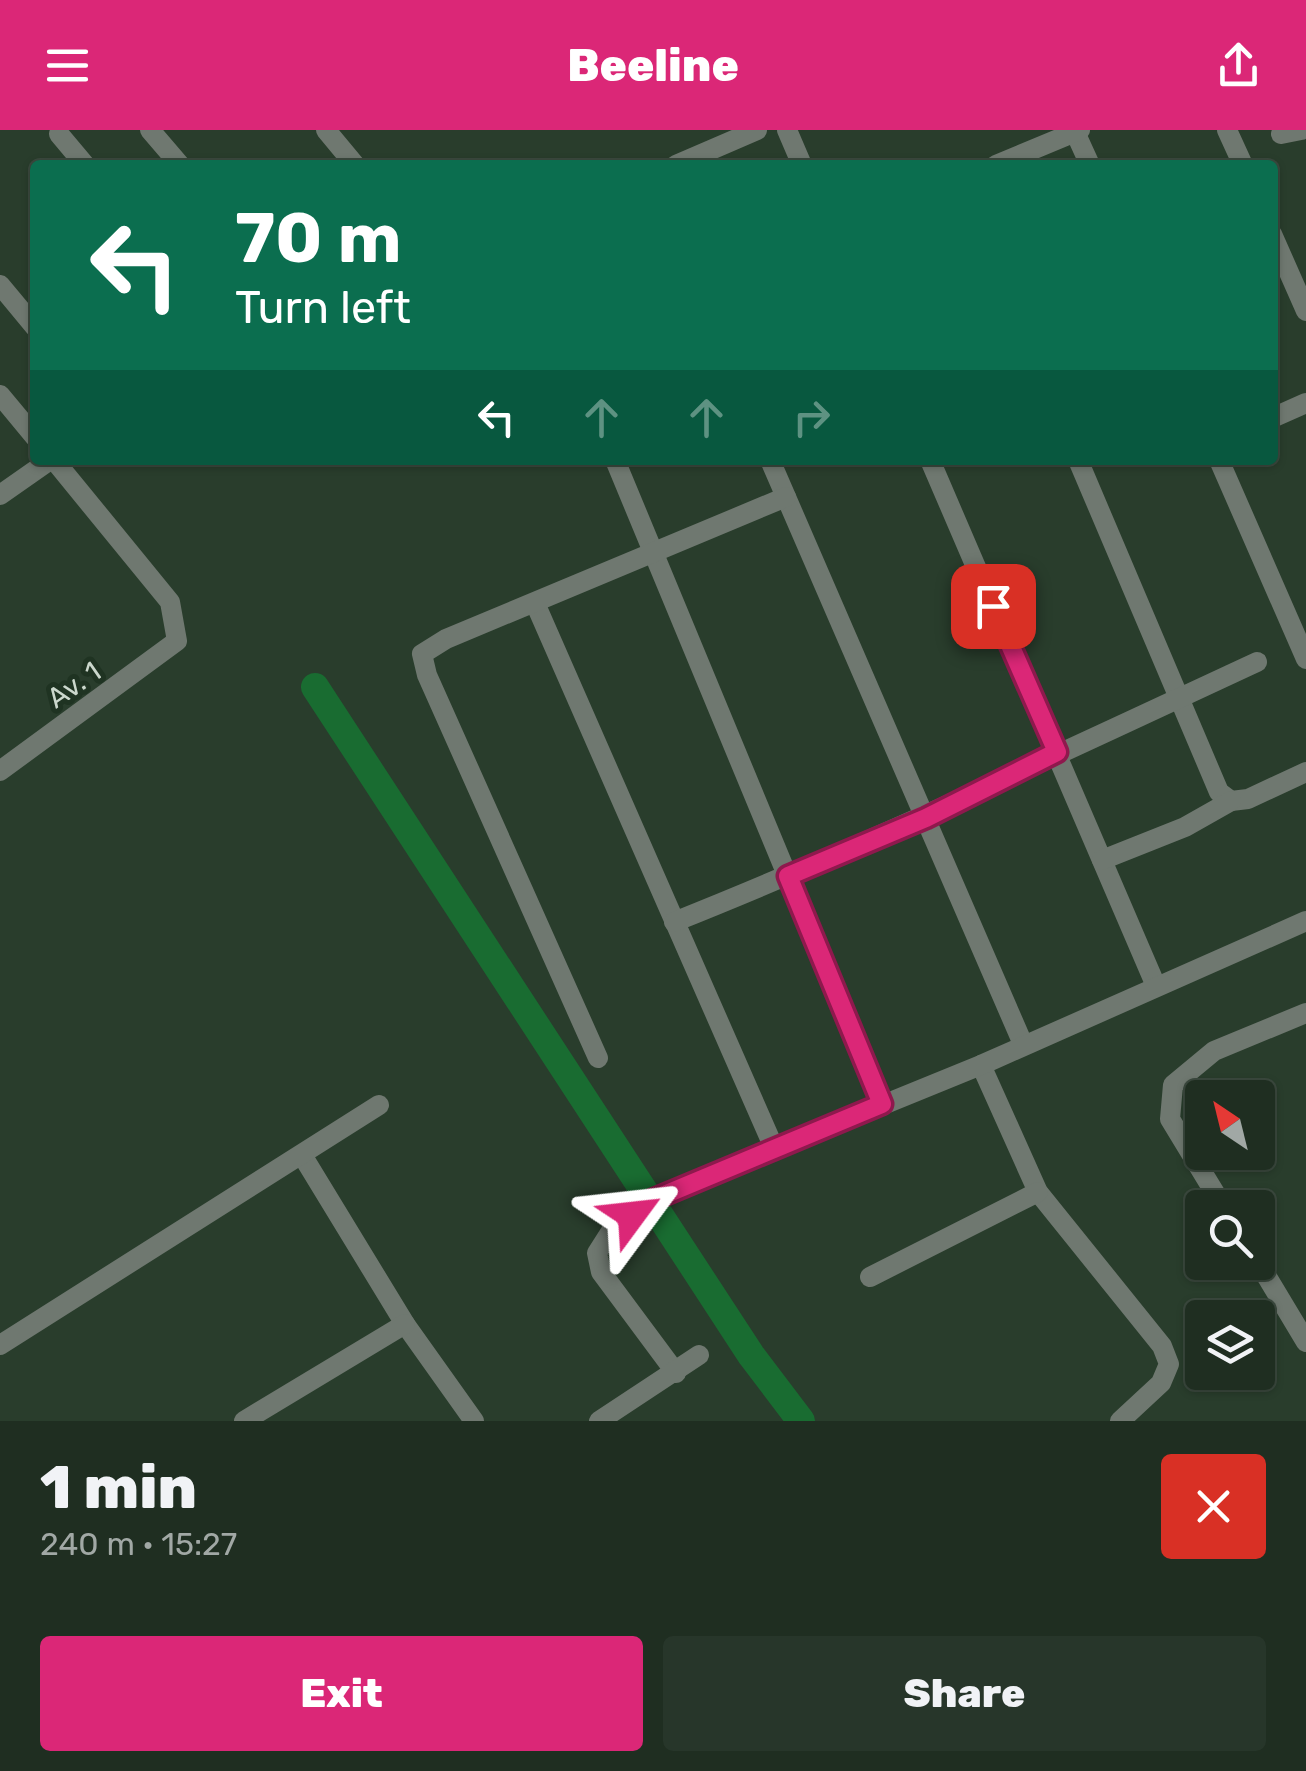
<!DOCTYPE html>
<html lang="en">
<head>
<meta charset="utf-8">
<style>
	:root { --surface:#1f2e21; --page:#27362a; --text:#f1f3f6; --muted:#a1a8a5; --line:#3c4a3f; --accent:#db2777 }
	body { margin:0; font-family:Rubik,sans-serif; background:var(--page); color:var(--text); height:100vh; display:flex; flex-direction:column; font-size:38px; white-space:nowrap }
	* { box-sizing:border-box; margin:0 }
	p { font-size:32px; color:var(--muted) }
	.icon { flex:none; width:55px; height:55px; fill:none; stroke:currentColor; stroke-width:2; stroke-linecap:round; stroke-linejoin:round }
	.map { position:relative; height:1291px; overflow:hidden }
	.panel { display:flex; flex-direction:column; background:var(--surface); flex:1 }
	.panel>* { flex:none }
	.top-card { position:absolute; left:30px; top:30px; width:1248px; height:305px; border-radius:10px; box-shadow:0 2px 8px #0004,0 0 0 2px var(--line); background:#0b6e4f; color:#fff; overflow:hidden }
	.needle { width:65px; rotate:325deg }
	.buttons { position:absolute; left:1185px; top:950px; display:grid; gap:20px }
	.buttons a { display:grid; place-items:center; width:90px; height:90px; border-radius:10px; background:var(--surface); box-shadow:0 2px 8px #0004,0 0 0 2px var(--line); font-size:50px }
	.pin { position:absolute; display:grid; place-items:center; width:85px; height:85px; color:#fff; margin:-42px; border-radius:20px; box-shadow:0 5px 15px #0006 }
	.me { position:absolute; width:110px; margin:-55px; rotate:60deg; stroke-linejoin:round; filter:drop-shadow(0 0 8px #0008) }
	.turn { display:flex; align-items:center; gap:35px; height:210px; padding:0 40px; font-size:45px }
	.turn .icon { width:130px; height:130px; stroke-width:2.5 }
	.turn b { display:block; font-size:70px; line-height:85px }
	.lanes { display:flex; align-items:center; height:95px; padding:0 40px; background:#0003; justify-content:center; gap:50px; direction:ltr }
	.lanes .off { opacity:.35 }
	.round { display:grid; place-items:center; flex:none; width:105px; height:105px; border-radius:10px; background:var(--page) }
	.headline { display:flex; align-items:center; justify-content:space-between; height:170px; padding:0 40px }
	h1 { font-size:60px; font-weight:800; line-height:75px }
	.cta { display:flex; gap:20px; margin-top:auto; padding:20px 40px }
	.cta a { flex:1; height:115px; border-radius:10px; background:var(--accent); color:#fff; font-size:40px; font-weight:800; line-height:115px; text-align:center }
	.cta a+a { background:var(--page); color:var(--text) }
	header { display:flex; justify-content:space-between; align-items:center; height:130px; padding:0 40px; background:var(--accent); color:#fff; font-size:45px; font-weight:800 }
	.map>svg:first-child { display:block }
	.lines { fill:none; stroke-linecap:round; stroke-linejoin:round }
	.canal { stroke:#196c31; stroke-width:28 }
	.minor { stroke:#6f7870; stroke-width:20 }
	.route-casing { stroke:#8e194d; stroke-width:25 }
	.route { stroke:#db2777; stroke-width:18 }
	.labels { text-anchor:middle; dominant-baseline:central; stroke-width:10; stroke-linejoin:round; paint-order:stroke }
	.street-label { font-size:28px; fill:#cbd7cc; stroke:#1f3322 }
</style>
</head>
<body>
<header><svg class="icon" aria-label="menu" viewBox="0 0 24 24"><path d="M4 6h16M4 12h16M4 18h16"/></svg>Beeline<svg class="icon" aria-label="share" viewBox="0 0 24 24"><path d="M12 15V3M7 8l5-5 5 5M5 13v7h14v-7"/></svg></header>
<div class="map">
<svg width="1306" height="1291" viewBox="0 0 1306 1291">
	<rect width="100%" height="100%" fill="#293d2c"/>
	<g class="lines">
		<!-- canal -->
		<polyline class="canal" points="315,557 751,1225 801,1291"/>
		<!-- minor -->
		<g class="minor">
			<polyline points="150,0 180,35"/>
			<polyline points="326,0 355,35"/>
			<polyline points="787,0 802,35"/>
			<polyline points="1227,0 1243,35"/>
			<polyline points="1075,2 1090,35"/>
			<polyline points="59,4 85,35"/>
			<polyline points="1281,4 1301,0"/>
			<polyline points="676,35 757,0"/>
			<polyline points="996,35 1080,0"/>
			<polyline points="1272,104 1306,181"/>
			<polyline points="0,155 35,197"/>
			<polyline points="0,265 35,307"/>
			<polyline points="1272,288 1306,273"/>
			<polyline points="615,330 882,974"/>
			<polyline points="770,330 1023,914"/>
			<polyline points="930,330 1156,856"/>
			<polyline points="1078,330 1219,662 1231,671 1248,669 1306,642"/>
			<polyline points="1219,330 1306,529"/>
			<polyline points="0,365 50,330"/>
			<polyline points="535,473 774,1018"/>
			<polyline points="0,641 177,511 170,472 54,330"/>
			<polyline points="1102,730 1185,697 1231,671"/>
			<path d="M674,792C872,713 1063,622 1257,532"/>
			<polyline points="598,928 427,545 422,524 446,509 786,367"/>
			<polyline points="981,935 1038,1062 1162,1216 1169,1234 1161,1253 1120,1291"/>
			<polyline points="302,1025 405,1194 474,1291"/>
			<polyline points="1224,1078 1170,989 1173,955 1214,921 1306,883"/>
			<polyline points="1258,1132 1306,1212"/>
			<polyline points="870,1147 1038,1062"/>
			<polyline points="0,1215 379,975"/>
			<polyline points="676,1243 601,1142 597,1123 611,1101 652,1069 981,935 1306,791"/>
			<polyline points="244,1291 405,1194"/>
			<polyline points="599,1291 699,1225"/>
		</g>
	</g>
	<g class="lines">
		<defs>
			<polyline id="route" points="632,1085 652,1070 882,974 788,746 926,688 1057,622 993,476"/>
		</defs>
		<!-- route casing -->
		<use href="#route" class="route-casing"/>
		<!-- route -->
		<use href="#route" class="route"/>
	</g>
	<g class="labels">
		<!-- street labels -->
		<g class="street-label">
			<text transform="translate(74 555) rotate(-35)">Av. 1</text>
		</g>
	</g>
</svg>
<div class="buttons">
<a><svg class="needle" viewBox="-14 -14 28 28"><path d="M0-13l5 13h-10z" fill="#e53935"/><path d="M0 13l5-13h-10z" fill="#a1a8a5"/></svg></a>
<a><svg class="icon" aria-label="search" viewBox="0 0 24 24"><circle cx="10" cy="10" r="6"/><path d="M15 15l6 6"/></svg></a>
<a><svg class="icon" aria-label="layers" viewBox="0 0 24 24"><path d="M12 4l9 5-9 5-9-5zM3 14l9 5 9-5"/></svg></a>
</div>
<div class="pin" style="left:993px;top:476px;background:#d93025"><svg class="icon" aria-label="arrive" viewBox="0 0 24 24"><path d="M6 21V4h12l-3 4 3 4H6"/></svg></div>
<svg class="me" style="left:632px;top:1085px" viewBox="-20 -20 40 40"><path d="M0-17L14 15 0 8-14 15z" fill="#db2777" stroke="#fff" stroke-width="4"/></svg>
<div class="top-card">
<div class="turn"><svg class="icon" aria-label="left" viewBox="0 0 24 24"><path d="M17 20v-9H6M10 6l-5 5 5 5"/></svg><div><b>70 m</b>Turn left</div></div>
<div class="lanes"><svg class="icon" aria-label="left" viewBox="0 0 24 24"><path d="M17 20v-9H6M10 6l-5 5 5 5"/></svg><svg class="icon off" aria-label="ahead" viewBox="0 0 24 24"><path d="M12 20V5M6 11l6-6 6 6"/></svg><svg class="icon off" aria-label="ahead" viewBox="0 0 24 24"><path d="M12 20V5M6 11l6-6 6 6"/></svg><svg class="icon off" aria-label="right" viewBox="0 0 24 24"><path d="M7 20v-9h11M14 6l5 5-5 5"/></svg></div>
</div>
</div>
<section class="panel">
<div class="headline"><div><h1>1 min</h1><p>240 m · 15:27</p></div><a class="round" style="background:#d93025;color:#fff"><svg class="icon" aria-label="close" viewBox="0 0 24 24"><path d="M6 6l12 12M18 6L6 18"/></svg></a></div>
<div class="cta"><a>Exit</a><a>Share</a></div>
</section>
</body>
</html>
